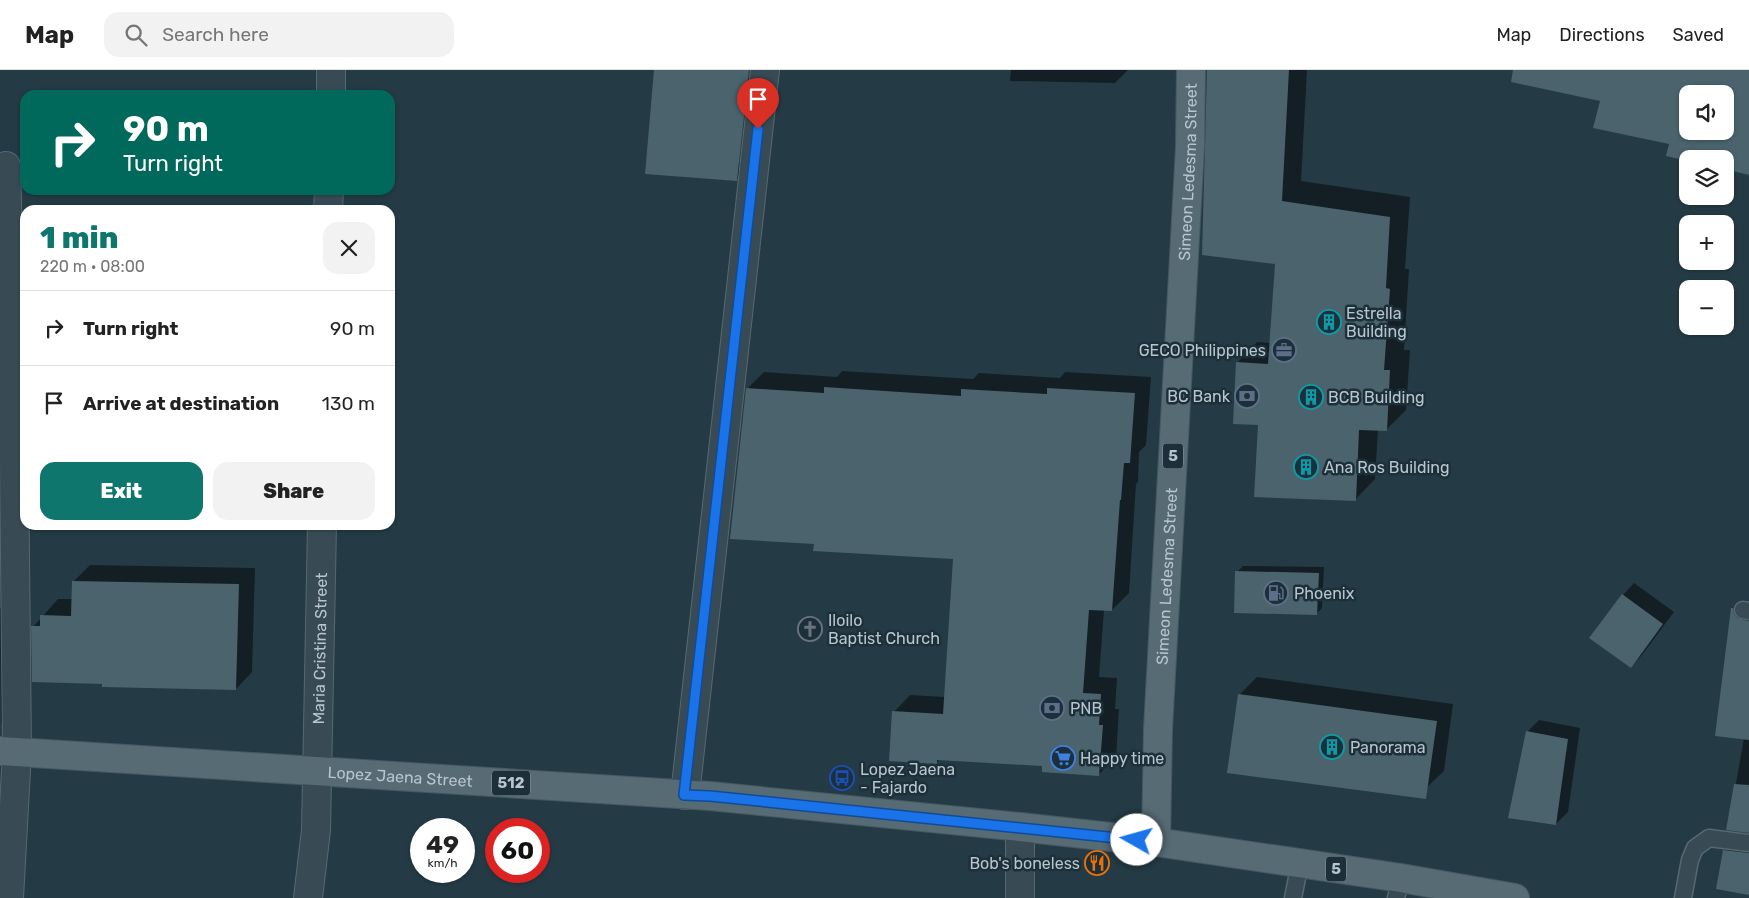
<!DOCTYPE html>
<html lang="en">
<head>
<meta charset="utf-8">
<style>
	:root { --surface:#fff; --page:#f2f2f2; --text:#222; --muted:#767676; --line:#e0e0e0; --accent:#0f766e }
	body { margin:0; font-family:Rubik,sans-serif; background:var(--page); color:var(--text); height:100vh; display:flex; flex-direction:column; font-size:19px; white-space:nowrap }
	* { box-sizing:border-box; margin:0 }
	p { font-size:16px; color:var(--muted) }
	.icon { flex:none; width:28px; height:28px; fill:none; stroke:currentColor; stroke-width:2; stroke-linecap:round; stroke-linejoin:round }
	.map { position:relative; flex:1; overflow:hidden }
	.panel { position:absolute; left:20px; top:135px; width:375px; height:325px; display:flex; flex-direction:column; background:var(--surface); border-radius:15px; box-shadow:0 1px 4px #0004 }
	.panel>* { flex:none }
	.banner { position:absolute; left:20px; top:20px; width:375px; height:105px; border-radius:15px; box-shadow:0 1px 4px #0004; background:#00695c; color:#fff; overflow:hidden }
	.buttons { position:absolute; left:1679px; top:15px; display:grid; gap:10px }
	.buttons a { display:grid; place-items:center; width:55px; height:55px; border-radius:10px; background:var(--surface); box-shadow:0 1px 4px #0004; font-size:25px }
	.speed { position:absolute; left:410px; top:748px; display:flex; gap:10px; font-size:25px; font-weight:700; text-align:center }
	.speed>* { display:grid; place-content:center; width:65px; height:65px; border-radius:50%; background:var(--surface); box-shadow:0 1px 4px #0004; line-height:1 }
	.speed small { font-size:12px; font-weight:400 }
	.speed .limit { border:8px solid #d22; background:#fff; color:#111 }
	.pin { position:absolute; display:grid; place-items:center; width:42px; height:42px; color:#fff; margin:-51px -21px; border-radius:50% 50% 50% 0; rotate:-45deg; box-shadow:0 0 5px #0007 }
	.pin .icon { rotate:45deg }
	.me { position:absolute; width:55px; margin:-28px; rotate:277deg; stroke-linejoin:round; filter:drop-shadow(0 0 4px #0008) }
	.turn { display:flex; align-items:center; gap:18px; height:105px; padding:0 20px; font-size:22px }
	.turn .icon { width:65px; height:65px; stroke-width:2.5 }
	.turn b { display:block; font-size:35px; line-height:42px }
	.round { display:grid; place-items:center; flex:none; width:52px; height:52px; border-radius:15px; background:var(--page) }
	.summary { display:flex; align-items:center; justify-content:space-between; height:85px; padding:0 20px }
	h1 { font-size:30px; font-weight:800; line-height:38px; color:var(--accent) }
	.action { display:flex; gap:10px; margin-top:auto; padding:10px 20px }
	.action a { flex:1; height:58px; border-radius:15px; background:var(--accent); color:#fff; font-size:20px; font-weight:800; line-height:58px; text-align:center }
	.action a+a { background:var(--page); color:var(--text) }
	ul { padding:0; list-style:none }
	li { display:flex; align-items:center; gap:15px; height:75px; padding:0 20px; border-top:1px solid var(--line) }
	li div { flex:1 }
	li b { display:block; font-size:19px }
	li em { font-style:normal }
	header { display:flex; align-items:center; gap:30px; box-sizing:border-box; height:70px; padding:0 25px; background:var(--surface); border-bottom:1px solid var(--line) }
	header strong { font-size:24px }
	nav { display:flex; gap:28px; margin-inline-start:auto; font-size:18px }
	.search { width:350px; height:45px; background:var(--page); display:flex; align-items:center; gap:12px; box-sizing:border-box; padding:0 18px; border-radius:15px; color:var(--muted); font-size:19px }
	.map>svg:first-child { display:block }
	.shadow { fill:#0007 }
	.building { fill:#4a636d; fill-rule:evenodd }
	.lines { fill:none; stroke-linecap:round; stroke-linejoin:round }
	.service-casing { stroke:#576871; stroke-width:19 }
	.minor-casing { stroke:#576871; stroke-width:30 }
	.tertiary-casing { stroke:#576871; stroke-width:30 }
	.primary-casing { stroke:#455760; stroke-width:30 }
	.service { stroke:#384b54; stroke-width:16 }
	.minor { stroke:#384b54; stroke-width:28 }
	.tertiary { stroke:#384b54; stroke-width:28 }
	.primary { stroke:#566b74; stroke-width:28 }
	.route-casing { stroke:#114b97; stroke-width:12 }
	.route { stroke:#1a73e8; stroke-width:9 }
	.labels { text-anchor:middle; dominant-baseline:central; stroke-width:5; stroke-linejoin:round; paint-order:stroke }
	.shield { fill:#1d3039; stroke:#8898a1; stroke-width:1 }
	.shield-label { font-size:15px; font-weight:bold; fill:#b6c5ce }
	.street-label { font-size:16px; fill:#b6c5ce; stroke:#1d3039 }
	.poi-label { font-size:16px; fill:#b6c5ce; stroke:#1d3039; text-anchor:start }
</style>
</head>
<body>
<header>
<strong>Map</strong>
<div class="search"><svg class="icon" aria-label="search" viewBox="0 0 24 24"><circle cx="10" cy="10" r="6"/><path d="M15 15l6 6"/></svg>Search here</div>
<nav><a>Map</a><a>Directions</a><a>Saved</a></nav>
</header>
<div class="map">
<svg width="1749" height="828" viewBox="0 0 1749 828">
	<rect width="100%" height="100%" fill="#243b45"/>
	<!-- shadow -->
	<g class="shadow">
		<polygon points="655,0 749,0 738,93 740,93 752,0 754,92 737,109"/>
		<polygon points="1011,0 1128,0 1115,13 1010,11"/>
		<polygon points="1209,0 1307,0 1301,111 1410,127 1405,199 1409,199 1404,280 1410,280 1406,340 1386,360 1378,359 1375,409 1355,430 1237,293 1257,272 1271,273 1276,193"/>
		<polygon points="842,301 973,309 979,303 1060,308 1065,302 1151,307 1146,375 1139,382 1138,412 1136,414 1129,523 1112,540 1104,540 1099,607 1117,608 1115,639 1119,639 1116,688 1099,704 1043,695 940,689 936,693 894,642 910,625 945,627 954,487 815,473 747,319 764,302 837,307"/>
		<polygon points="90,495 255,498 252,602 236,619 103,613 33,557 58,529 73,529 74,511"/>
		<polygon points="1243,496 1324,497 1322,538 1316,544 1237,502"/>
		<polygon points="1634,513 1674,542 1642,585 1631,597 1623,525"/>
		<polygon points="0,538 17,539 18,637 1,654"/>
		<polygon points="1744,547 1749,548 1749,763 1728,759 1744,668 1729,562"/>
		<polygon points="1257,607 1453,634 1444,701 1426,718 1240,624"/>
		<polygon points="1539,650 1580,658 1568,742 1556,754 1527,662"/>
		<polygon points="1738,766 1749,767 1749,823 1724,780"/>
	</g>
	<!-- building -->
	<g class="building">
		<polygon points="654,0 749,0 737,111 645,104"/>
		<polygon points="1207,0 1289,0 1282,131 1390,147 1386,218 1390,219 1384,300 1390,300 1387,361 1359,360 1356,431 1254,427 1258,355 1233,354 1236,292 1268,294 1275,194 1202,185"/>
		<path d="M1513,0H1749V105L1725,99V89H1688V91L1666,86L1669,74L1593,58L1600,31L1511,12ZM1688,24H1725V61H1688Z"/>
		<polygon points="824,317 961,326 961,319 1047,324 1047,318 1135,323 1130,393 1124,393 1121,430 1120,430 1112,541 1089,540 1083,623 1101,624 1099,655 1103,655 1099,706 1042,702 1042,696 937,690 937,694 889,691 892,641 943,644 953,489 813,481 814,474 730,469 746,318 824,323"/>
		<polygon points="1235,501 1319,503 1317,545 1234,543"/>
		<polygon points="72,511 239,514 236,620 102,617 102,614 32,612 31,556 40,556 40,545 71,546"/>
		<polygon points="1622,524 1663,554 1631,598 1589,568"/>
		<polygon points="1731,538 1733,538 1734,544 1737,548 1749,551 1749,670 1715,666"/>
		<polygon points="1238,624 1437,651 1426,729 1227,703"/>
		<polygon points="1526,661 1568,669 1556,755 1508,748"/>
		<polygon points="1734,714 1749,715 1749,763 1726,760"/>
		<polygon points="1723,780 1749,783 1749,825 1716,819"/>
	</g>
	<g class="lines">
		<defs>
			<g id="service">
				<polyline points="1743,540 1749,541"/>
				<polyline points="1293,828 1300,793"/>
				<polyline points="1396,828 1401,808"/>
				<polyline points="1683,828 1690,790 1695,778 1709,768 1749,773"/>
			</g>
			<g id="minor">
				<polyline points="331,25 331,0"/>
				<polyline points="6,96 14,389 17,682 9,828"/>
				<polyline points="328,140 329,120"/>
				<polyline points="685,725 765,0"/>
				<path id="s1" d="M308,828L316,760L322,455"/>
			</g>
			<polyline id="tertiary" points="1020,828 1020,757"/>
			<g id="primary">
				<path id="s2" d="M0,681L710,726L1020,757L1156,772L1401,808L1515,828"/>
				<path id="s3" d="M1156,772L1158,659L1190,77L1191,0"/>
			</g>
		</defs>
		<!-- service casing -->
		<use href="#service" class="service-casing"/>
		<!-- minor casing -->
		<use href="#minor" class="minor-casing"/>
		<!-- tertiary casing -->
		<use href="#tertiary" class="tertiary-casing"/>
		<!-- primary casing -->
		<use href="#primary" class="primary-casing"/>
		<!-- service -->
		<use href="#service" class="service"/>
		<!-- minor -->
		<use href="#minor" class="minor"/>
		<!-- tertiary -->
		<use href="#tertiary" class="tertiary"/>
		<!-- primary -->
		<use href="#primary" class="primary"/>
	</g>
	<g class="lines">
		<defs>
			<polyline id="route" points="758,59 684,725 710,726 1137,770"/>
		</defs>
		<!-- route casing -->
		<use href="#route" class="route-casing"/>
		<!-- route -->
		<use href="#route" class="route"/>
	</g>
	<!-- icons -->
	<defs>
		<symbol id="building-ring" viewBox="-11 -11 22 22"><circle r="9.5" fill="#1d3039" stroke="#0f9aa8" stroke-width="1.5"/><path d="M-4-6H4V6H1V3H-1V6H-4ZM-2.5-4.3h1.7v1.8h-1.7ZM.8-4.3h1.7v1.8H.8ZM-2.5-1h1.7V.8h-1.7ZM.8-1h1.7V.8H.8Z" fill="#0f9aa8"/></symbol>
		<symbol id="office-ring" viewBox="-11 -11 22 22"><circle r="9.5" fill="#1d3039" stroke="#5c6f8a" stroke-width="1.5"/><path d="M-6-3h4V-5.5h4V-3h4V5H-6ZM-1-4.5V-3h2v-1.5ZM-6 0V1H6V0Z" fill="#5c6f8a"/></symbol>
		<symbol id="bank-ring" viewBox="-11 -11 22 22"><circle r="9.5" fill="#1d3039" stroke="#5c6f8a" stroke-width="1.5"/><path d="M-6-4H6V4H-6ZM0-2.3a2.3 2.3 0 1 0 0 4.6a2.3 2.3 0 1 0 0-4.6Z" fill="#5c6f8a"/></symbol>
		<symbol id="fuel-ring" viewBox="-11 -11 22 22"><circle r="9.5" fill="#1d3039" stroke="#5c6f8a" stroke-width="1.5"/><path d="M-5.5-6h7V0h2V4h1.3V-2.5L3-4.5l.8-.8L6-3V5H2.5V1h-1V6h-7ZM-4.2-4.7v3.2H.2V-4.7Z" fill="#5c6f8a"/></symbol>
		<symbol id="church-ring" viewBox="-11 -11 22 22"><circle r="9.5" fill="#1d3039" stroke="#6b7280" stroke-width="1.5"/><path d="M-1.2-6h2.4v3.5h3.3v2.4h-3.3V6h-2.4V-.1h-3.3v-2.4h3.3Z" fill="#6b7280"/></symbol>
		<symbol id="supermarket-ring" viewBox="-11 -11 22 22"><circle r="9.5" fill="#1d3039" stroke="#3f7fe0" stroke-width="1.5"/><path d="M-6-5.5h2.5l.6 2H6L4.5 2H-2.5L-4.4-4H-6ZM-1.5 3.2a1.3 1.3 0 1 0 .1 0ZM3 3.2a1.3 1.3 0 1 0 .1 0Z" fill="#3f7fe0"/></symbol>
		<symbol id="bus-ring" viewBox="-11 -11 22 22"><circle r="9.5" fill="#1d3039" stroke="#1a4fb4" stroke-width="1.5"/><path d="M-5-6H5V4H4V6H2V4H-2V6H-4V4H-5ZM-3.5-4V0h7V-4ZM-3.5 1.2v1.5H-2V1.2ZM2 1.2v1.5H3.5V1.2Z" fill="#1a4fb4"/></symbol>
		<symbol id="restaurant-ring" viewBox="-11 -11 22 22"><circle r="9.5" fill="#1d3039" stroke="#e8710a" stroke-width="1.5"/><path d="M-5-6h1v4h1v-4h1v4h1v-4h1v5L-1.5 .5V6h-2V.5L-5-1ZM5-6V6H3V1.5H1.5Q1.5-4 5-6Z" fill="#e8710a"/></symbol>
	</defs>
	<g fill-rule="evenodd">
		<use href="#building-ring" x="1315" y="238" width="28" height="28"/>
		<use href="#office-ring" x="1270" y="266" width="28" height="28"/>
		<use href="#bank-ring" x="1233" y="312" width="28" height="28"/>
		<use href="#building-ring" x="1297" y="313" width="28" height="28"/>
		<use href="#building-ring" x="1292" y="383" width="28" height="28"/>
		<use href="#fuel-ring" x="1262" y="509" width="28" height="28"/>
		<use href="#church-ring" x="796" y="545" width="28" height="28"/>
		<use href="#bank-ring" x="1038" y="624" width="28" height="28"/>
		<use href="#building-ring" x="1318" y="663" width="28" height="28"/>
		<use href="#supermarket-ring" x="1049" y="674" width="28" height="28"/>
		<use href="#bus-ring" x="828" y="694" width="28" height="28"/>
		<use href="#restaurant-ring" x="1083" y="779" width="28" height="28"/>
	</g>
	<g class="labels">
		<!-- shield labels -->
		<g class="shield">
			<rect x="1163" y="373.5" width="20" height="25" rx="4"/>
			<rect x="492" y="700.5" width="38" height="25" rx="4"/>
			<rect x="1326" y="786.5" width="20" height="25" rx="4"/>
		</g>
		<g class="shield-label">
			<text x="1173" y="386">5</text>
			<text x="511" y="713">512</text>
			<text x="1336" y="799">5</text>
		</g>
		<!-- street labels -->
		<g class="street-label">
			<text stroke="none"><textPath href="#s3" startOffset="671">Simeon Ledesma Street</textPath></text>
			<text stroke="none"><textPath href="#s3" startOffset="266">Simeon Ledesma Street</textPath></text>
			<text stroke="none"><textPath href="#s1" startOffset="250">Maria Cristina Street</textPath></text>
			<text stroke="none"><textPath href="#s2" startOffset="401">Lopez Jaena Street</textPath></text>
		</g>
		<!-- poi labels -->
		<g class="poi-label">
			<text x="1346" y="243">Estrella<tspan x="1346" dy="18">Building</tspan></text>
			<text x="1266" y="280" text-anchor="end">GECO Philippines</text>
			<text x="1230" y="326" text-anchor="end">BC Bank</text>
			<text x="1328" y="327">BCB Building</text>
			<text x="1324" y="397">Ana Ros Building</text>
			<text x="1294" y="523">Phoenix</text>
			<text x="828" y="550">Iloilo<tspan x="828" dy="18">Baptist Church</tspan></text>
			<text x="1070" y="638">PNB</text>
			<text x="1350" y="677">Panorama</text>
			<text x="1080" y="688">Happy time</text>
			<text x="860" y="699">Lopez Jaena<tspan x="860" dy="18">- Fajardo</tspan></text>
			<text x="1080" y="793" text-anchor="end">Bob's boneless</text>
		</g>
	</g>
</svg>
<div class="buttons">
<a><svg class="icon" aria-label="sound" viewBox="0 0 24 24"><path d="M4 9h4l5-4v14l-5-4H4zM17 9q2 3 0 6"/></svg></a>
<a><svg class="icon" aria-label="layers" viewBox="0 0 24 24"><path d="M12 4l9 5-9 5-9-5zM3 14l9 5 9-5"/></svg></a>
<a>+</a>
<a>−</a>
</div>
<div class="speed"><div>49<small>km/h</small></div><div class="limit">60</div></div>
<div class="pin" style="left:758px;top:59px;background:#d93025"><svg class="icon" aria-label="arrive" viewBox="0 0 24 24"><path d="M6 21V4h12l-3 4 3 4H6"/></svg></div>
<svg class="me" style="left:1137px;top:770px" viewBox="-20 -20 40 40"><circle r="19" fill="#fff"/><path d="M0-13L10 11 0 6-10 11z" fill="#1a73e8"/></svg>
<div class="banner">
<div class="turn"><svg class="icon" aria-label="right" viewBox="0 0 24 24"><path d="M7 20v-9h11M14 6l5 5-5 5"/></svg><div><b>90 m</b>Turn right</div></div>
</div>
<section class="panel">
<div class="summary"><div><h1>1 min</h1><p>220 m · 08:00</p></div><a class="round"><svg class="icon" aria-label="close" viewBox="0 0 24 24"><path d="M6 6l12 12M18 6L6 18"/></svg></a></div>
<ul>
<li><svg class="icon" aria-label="right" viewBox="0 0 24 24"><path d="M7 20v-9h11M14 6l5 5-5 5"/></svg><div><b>Turn right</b></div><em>90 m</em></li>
<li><svg class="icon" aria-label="arrive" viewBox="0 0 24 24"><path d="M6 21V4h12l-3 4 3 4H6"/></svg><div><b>Arrive at destination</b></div><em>130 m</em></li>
</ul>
<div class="action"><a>Exit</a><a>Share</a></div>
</section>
</div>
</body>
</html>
